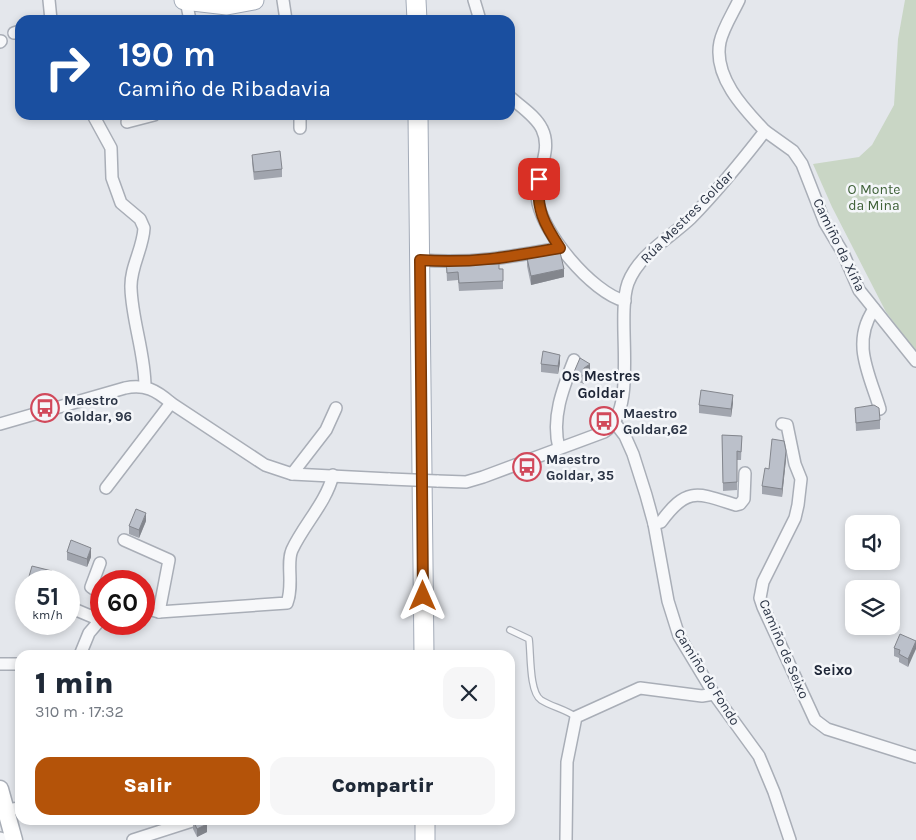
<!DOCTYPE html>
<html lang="es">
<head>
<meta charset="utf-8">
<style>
	:root { --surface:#fff; --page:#f6f6f7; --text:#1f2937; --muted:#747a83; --accent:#b45309 }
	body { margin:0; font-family:Karla,sans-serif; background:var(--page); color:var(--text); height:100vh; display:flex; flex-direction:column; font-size:19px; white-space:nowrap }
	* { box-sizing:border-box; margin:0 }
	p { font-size:16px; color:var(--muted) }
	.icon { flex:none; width:28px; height:28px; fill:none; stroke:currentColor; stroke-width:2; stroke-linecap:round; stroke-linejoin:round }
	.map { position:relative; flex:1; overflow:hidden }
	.side { position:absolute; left:15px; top:650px; width:500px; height:175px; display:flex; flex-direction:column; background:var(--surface); border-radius:15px; box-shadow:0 2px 8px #0003 }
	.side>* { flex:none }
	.hud { position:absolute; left:15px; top:15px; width:500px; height:105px; border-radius:15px; box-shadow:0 2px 8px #0003; background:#1a4fa0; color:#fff; overflow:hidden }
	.controls { position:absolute; left:845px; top:515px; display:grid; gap:10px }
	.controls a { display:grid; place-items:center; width:55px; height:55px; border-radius:10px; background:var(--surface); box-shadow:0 2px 8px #0003; font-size:25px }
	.speed { position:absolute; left:15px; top:570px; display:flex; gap:10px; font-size:25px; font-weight:700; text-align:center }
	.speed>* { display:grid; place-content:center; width:65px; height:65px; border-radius:50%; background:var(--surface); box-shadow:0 2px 8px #0003; line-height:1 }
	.speed small { font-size:12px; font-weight:400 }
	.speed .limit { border:8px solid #d22; background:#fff; color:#111 }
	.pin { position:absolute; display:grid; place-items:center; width:42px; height:42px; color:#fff; margin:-21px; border-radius:10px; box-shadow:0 2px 8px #0006 }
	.me { position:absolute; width:55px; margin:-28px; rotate:0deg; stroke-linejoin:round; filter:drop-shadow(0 0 4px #0008) }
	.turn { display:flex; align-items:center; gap:18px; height:105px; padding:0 20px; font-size:22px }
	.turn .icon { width:65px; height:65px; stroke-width:2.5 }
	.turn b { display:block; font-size:35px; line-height:42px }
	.round { display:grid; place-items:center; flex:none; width:52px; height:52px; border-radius:15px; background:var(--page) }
	.headline { display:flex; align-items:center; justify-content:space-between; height:85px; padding:0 20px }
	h1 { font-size:30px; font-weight:800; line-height:38px }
	.cta { display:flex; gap:10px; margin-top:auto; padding:10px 20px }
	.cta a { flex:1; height:58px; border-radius:15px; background:var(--accent); color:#fff; font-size:20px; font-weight:800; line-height:58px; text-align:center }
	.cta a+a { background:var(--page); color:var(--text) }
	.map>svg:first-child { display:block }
	.green { fill:#c9d6c5 }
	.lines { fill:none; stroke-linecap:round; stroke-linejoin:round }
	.service-casing { stroke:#a9aeb7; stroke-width:8 }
	.minor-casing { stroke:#a9aeb7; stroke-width:14 }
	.secondary-casing { stroke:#a9aeb7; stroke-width:19 }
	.primary-casing { stroke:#a3abb8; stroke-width:21 }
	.service { stroke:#f7f8fa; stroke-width:5.5 }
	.minor { stroke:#f7f8fa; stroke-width:11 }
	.secondary { stroke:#fff; stroke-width:16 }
	.primary { stroke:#fff; stroke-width:19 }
	.minor-bridge-casing { stroke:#a9aeb7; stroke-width:14; stroke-linecap:butt }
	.minor-bridge { stroke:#f7f8fa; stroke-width:11 }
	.wall { fill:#a1a5ae }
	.shaded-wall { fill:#83868d }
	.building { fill:#bbc0ca; stroke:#83868d }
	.route-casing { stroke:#753606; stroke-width:12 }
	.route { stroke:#b45309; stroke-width:9 }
	.labels { text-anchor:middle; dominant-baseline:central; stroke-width:5; stroke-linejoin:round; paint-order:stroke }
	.park-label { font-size:14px; fill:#3f6138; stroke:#f4f6f9 }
	.street-label { font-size:14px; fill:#2b3445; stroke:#f4f6f9 }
	.poi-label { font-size:14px; font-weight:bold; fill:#2b3445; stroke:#f4f6f9; text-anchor:start }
	.neighbourhood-label { font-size:15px; font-weight:bold; fill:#1d2536; stroke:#f4f6f9 }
</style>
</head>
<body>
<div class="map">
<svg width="916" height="840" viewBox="0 0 916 840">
	<rect width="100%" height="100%" fill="#e4e7ec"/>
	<!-- green -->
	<polygon class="green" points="905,0 916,0 916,352 886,312 832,207 813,164 859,157 872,145 894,105 898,39"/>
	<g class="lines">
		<defs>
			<path id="service" d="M510,630L529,639C531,653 529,692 541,700C552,707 565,709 576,717"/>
			<g id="minor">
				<polyline points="49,0 51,20"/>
				<polyline points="283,0 286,20"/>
				<polyline points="474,0 480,20"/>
				<polyline points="186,1 190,20"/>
				<polyline points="14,33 20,31"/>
				<polyline points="0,42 1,41"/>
				<path d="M510,97C520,106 536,116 542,129C553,151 535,174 537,197C540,231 592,293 625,301"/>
				<path d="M93,115L111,148L112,178L121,203L140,219L144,228C143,249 130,267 131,288C132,321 145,353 145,387"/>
				<polyline points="127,122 154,115"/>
				<polyline points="300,128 300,115"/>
				<polyline points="765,131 793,151 802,164 825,223 843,253 859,290 916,361"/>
				<path d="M421,260C471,264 510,257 560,248"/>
				<path d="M874,309C851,343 869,373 880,409"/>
				<polyline points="615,423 625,436 633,454 646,495 654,524 668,601 679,636 714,694 759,756 774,792 790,840"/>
				<path d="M0,424L125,388C145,384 156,390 171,403L265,465L292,474L390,479"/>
				<polyline points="782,424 787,425 795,464 801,479 798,505 795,518 763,582 760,598 763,607 815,720 827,729 916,757"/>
				<path d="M559,448C551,418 563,388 574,360"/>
				<polyline points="292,474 326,430 336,408"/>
				<path d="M437,481L466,482L483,477L604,432C640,410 615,320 628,283C639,254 670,238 691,218C718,190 741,162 765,131C743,108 713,76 720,42C723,28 733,13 739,0"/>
				<polyline points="106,488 171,403"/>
				<path d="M654,524L661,522C687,486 698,493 736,505L740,504L744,499L745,473"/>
				<polyline points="124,540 169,560 159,612"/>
				<polyline points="100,563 91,587 101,594"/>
				<polyline points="69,607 100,620"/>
				<path d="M144,608L159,612L287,603C294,585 286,563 292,550C304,524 326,503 333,475"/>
				<polyline points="80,655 89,633 101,619"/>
				<polyline points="0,664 20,664"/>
				<polyline points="6,810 20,808"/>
				<polyline points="0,838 7,840"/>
				<polyline points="133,840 192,821"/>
				<polyline points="566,840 567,762 576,717 640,688 702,696 714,694"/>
			</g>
			<polyline id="secondary" points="0,789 14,840"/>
			<g id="primary">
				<polyline points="184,0 227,5 254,0"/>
				<polyline points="416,0 417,20"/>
				<polyline points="418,115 424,655"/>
				<polyline points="425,820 425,840"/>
			</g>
		</defs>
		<!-- service casing -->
		<use href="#service" class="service-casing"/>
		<!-- minor casing -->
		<use href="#minor" class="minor-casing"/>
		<!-- secondary casing -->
		<use href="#secondary" class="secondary-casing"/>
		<!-- primary casing -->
		<use href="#primary" class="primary-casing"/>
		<!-- service -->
		<use href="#service" class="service"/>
		<!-- minor -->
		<use href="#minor" class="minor"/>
		<!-- secondary -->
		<use href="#secondary" class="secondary"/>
		<!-- primary -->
		<use href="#primary" class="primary"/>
		<defs>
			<polyline id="minor-bridge" points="390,479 437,481"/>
		</defs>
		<!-- minor-bridge casing -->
		<use href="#minor-bridge" class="minor-bridge-casing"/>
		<!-- minor-bridge -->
		<use href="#minor-bridge" class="minor-bridge"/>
	</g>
	<!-- wall -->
	<g class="wall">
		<polygon points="252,155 282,169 282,177 254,180 252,163"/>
		<polygon points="527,258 564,277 531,285 527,266"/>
		<polygon points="446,260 468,265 503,269 503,289 459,291 458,280 447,281"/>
		<polygon points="560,363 558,374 541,372 541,364"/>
		<polygon points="574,372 590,372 584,376 584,384 574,380"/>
		<polygon points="733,403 731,417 699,413 699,405"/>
		<polygon points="855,408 880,420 880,429 856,431"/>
		<polygon points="722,435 742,436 741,460 737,460 737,490 723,491"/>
		<polygon points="786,459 782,497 762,494 762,486 769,469"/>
		<polygon points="146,521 139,538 129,534 129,526"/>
		<polygon points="67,552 91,557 87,567 67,560"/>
		<polygon points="916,641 908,667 899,662 899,658 894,656 894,648"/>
		<polygon points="193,820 207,832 197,837 193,829"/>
	</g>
	<!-- shaded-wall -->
	<g class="shaded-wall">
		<polygon points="564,269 564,277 531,285 531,276"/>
		<polygon points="560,355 560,363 558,374 558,366"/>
		<polygon points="590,364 590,372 584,376 584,368"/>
		<polygon points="733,395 733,403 731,417 731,409"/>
		<polygon points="786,451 786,459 782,497 782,489"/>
		<polygon points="146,513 146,521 139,538 139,530"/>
		<polygon points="91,548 91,557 87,567 87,559"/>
		<polygon points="52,571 52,579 51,581 50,581"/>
		<polygon points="916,641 916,649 908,667 908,659"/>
		<polygon points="207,824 207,832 197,837 197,829"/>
	</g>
	<!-- building -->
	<g class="building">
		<polygon points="280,151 282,169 254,172 252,155"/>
		<polygon points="560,252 564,269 531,276 527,258"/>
		<polygon points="446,260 465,260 468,265 499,264 499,269 503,269 503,281 459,283 458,272 447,273"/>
		<polygon points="543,351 560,355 558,366 541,364"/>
		<polygon points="580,358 590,364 584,368 584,376 574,372"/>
		<polygon points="701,390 733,395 731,409 699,405"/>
		<polygon points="874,405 879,408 880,420 856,423 855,408"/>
		<polygon points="722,435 742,436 741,452 737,451 737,482 723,483"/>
		<polygon points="772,439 784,441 786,451 782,489 762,486 765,468 769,469"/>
		<polygon points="136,509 146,513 139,530 129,526"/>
		<polygon points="71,540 91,548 87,559 67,552"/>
		<polygon points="32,566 52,571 50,580 46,579 46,581 34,581 28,580"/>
		<polygon points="900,634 916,641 908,659 899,654 900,650 894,648"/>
		<polygon points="194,820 205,820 207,824 197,829 193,820"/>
	</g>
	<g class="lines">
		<defs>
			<path id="route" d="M423,596L420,260C471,264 510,257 560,248C544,224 536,209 539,179"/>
		</defs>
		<!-- route casing -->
		<use href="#route" class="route-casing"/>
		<!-- route -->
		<use href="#route" class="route"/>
	</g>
	<!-- icons -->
	<defs>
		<symbol id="bus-ring" viewBox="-11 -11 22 22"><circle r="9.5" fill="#f4f6f9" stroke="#d1495b" stroke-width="1.5"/><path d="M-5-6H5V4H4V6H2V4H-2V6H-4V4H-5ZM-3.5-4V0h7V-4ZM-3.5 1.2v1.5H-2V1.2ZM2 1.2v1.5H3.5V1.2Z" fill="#d1495b"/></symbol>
	</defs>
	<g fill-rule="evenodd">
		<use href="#bus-ring" x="29" y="392" width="32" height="32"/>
		<use href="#bus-ring" x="588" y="405" width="32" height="32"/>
		<use href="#bus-ring" x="511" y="451" width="32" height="32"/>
	</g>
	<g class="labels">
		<!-- park labels -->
		<g class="park-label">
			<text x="874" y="189">O Monte<tspan x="874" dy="16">da Mina</tspan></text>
		</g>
		<!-- street labels -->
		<g class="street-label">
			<text transform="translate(687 217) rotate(-45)">Rúa Mestres Goldar</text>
			<text transform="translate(839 245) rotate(64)">Camiño da Xiña</text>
			<text transform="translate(784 649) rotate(67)">Camiño de Seixo</text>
			<text transform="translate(707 677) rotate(58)">Camiño do Fondo</text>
		</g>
		<!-- poi labels -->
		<g class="poi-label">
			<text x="64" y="400">Maestro<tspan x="64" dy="16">Goldar, 96</tspan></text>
			<text x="623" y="413">Maestro<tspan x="623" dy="16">Goldar,62</tspan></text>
			<text x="546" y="459">Maestro<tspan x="546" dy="16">Goldar, 35</tspan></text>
		</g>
		<!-- neighbourhood labels -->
		<g class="neighbourhood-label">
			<text x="601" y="376">Os Mestres<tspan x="601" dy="17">Goldar</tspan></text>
			<text x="833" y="670">Seixo</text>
		</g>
	</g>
</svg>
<div class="controls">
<a><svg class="icon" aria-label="sound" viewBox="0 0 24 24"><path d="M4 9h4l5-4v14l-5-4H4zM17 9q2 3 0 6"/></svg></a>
<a><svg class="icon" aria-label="layers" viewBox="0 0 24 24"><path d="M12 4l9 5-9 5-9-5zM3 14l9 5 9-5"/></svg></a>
</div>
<div class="speed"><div>51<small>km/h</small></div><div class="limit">60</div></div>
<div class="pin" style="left:539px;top:179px;background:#d93025"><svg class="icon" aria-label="arrive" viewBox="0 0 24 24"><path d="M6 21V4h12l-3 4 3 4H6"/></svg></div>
<svg class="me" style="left:423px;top:596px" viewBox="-20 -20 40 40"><path d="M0-17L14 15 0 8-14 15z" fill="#b45309" stroke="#fff" stroke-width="4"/></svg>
<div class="hud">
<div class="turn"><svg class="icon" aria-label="right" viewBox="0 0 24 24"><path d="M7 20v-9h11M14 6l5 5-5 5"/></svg><div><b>190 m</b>Camiño de Ribadavia</div></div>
</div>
<section class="side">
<div class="headline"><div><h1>1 min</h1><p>310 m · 17:32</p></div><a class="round"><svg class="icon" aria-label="close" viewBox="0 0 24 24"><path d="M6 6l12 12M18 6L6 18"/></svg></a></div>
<div class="cta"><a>Salir</a><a>Compartir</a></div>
</section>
</div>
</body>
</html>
